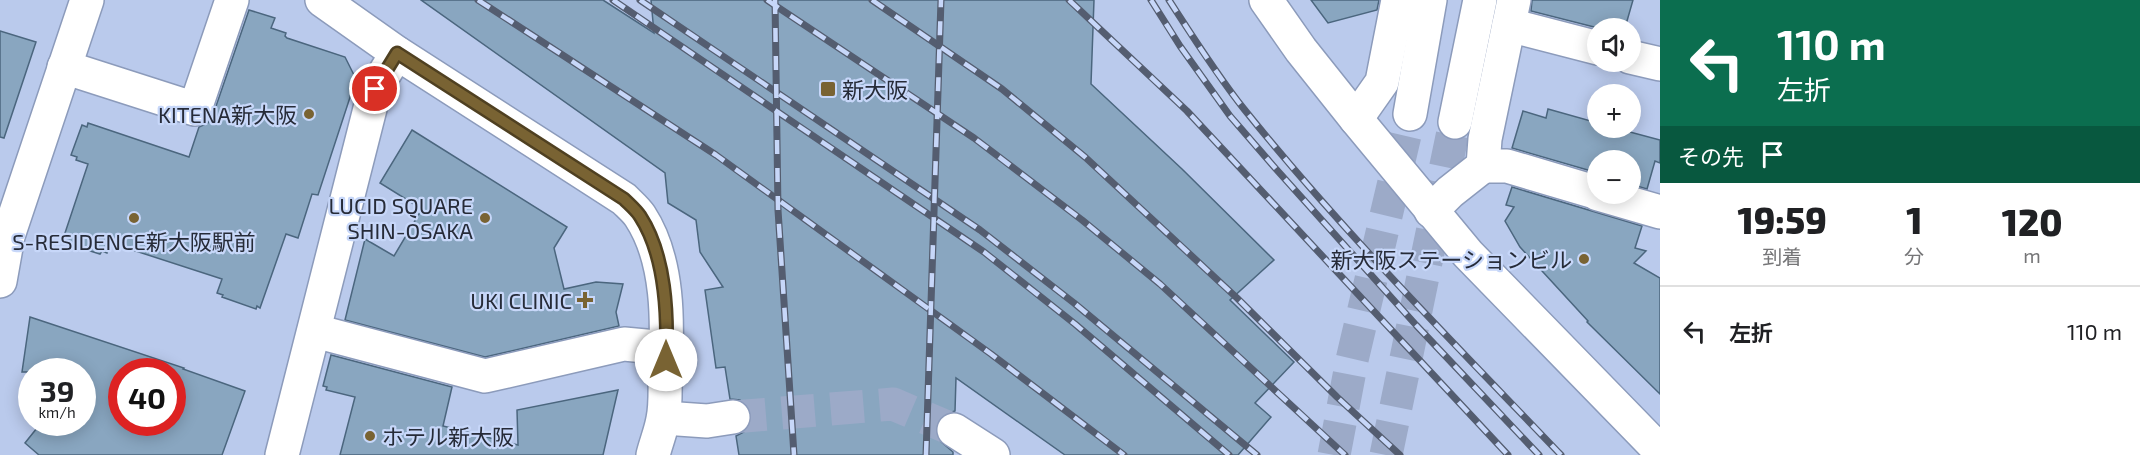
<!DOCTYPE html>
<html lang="ja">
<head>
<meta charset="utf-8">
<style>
	:root { --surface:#fff; --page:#f2f2f2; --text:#202124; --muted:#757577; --line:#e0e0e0 }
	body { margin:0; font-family:"Exo 2","Noto Sans JP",sans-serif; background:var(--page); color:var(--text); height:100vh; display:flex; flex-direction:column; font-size:22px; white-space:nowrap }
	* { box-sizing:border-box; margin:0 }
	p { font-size:20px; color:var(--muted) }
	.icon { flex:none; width:33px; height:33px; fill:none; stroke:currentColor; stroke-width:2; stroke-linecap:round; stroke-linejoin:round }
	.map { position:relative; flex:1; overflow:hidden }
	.side { display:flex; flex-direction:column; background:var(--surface); width:480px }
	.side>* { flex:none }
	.guide { background:#0b6e4f; color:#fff; overflow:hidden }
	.buttons { position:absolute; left:1587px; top:18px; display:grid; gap:12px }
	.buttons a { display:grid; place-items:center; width:54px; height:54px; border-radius:50%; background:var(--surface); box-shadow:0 3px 15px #0003; font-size:30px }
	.speed { position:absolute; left:18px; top:358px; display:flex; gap:12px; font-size:30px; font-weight:700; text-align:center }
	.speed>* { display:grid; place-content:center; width:78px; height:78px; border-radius:50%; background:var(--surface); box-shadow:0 3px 15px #0003; line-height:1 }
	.speed small { font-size:15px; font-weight:400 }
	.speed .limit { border:9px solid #d22; background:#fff; color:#111 }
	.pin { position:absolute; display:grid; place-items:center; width:51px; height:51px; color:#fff; margin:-26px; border:3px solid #fff; border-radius:50%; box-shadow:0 2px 6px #0007 }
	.me { position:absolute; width:66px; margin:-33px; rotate:0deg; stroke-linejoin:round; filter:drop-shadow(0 0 4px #0008) }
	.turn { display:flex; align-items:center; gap:21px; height:126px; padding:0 18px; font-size:27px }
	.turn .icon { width:78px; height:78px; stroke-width:2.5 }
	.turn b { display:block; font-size:42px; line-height:51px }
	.then { display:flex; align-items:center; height:57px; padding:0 18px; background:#0003; gap:12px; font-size:22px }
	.eta { display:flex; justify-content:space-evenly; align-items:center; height:102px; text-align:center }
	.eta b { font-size:36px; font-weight:800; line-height:42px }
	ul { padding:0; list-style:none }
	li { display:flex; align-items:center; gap:18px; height:90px; padding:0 18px; border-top:2px solid var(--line) }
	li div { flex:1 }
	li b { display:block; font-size:22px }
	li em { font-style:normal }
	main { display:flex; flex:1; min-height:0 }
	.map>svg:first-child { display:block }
	.building { fill:#89a6c0; stroke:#4b667e; stroke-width:1.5; fill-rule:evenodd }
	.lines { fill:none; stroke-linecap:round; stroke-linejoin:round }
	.minor-tunnel { stroke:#9caac8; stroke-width:33; stroke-dasharray:33 16; stroke-linecap:butt }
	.minor-casing { stroke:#8c9bbb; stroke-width:36 }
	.minor { stroke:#fff; stroke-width:33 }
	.rail-casing { stroke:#545d70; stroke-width:7 }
	.rail { stroke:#c7d7f9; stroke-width:4.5; stroke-dasharray:14; stroke-linecap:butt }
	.route-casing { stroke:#4f4021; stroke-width:15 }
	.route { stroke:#796333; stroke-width:10 }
	.poi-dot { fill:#796333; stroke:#c7d7f9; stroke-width:2 }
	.labels { text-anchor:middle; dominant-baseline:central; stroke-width:4.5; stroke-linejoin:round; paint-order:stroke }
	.poi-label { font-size:22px; fill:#262b38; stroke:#c7d7f9; text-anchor:end }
</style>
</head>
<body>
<main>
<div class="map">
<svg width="1660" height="455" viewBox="0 0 1660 455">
	<rect width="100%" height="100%" fill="#bacaec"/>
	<!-- building -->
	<g class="building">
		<polygon points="421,0 603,0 654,33 651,0 1094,0 1091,84 1182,169 1274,260 1230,300 1294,362 1255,403 1271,417 1238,455 1065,455 956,378 955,411 945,414 939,419 935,429 938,439 953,452 953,455 739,455 736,436 744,432 750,424 751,414 748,406 740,400 730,399 725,367 716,368 705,290 723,287 700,252 696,220 668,203 665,173"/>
		<polygon points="1311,0 1379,0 1377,10 1328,23"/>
		<polygon points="1532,0 1633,0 1625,28 1598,28 1531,11"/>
		<polygon points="249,10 275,18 271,28 286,33 285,36 287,38 345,57 356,79 318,195 312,194 298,238 286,234 260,308 257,306 256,309 222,297 223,295 217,293 222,279 111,243 107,253 102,251 100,254 62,242 88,164 76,160 77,157 71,155 82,125 87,127 88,123 189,157 199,127 208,123 213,115"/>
		<polygon points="0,31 36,42 4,138 0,137"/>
		<polygon points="1548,109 1598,123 1598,128 1615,128 1660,140 1660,163 1655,161 1647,189 1630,184 1630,160 1598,160 1598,173 1512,148 1523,111 1546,118"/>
		<polygon points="412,130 567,227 554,248 564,289 596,282 623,284 616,312 619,326 485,357 345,320 365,239 394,256 422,209 380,183"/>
		<polygon points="1512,187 1642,226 1635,248 1646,251 1634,263 1660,278 1660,394 1587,322 1588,321 1520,247 1505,221 1514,207 1506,205"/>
		<path d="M30,317L184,368L183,369L245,391L222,455H39L25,443L41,423H82V372H22ZM122,372H172V423H122Z"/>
		<polygon points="331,355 452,387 443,426 518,445 517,410 618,390 603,455 340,455 355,397 326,390 327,387 323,386"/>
	</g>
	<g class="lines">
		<!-- minor-tunnel -->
		<g class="minor-tunnel">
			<polyline points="733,417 893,404 954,430"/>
			<polyline points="1334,455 1352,360 1410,114"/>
			<polyline points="1386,455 1455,122"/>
		</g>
		<defs>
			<g id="minor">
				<path d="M322,0L397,53L624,199C630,205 636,210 640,216C669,260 668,323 665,373C665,388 666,405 663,419C661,431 656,443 653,455"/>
				<polyline points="1266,0 1301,50 1356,119 1468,254 1660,451"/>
				<polyline points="1509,25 1598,48"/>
				<polyline points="1630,57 1660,64"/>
				<polyline points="64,67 195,109 232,0"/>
				<polyline points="1410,114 1430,0"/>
				<polyline points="1356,119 1382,82 1398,0"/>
				<polyline points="1455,122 1480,0"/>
				<polyline points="1483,166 1507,166 1598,193"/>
				<polyline points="1598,194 1660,212"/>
				<polyline points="1431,211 1450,192 1483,166 1485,139 1514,0"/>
				<polyline points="0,281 8,236 87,0"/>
				<polyline points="315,331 485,376 624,344 667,348"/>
				<polyline points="664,418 707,421 733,417"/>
				<polyline points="954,430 993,455"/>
				<polyline points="282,455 375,89 397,53"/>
			</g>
		</defs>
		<!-- minor casing -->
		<use href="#minor" class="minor-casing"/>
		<!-- minor -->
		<use href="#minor" class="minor"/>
		<defs>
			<g id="rail">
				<polyline points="478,0 716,155 991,354 1124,455"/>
				<polyline points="613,0 984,252 1075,324 1229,455"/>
				<polyline points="640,0 980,230 1074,303 1257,455"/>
				<polyline points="767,0 974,138 1082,220 1160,284 1345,455"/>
				<polyline points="775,0 778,210 794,455"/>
				<polyline points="872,0 1002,89 1085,157 1237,298 1337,397 1400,455"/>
				<polyline points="1069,0 1187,111 1508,455"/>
				<polyline points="1151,0 1180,46 1230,116 1276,169 1416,325 1539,455"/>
				<path d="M1169,0C1193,37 1217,75 1244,109C1342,231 1453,342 1561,455"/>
				<polyline points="926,455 941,0"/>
			</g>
		</defs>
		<!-- rail casing -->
		<use href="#rail" class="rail-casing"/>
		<!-- rail -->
		<use href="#rail" class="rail"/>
	</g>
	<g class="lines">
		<defs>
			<path id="route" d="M375,89L397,53L624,199C630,205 636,210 640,216C666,256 668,314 666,360"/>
		</defs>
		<!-- route casing -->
		<use href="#route" class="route-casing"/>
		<!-- route -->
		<use href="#route" class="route"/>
	</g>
	<!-- markers -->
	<g class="poi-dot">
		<rect x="820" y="81" width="16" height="16" rx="3"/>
		<circle cx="309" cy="114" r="6"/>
		<circle cx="134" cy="218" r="6"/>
		<circle cx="485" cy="218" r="6"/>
		<circle cx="1584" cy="259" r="6"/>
		<path d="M582 291h6v6h6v6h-6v6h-6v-6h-6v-6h6z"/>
		<circle cx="370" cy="436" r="6"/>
	</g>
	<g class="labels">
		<!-- poi labels -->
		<g class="poi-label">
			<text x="842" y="89" text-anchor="start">新大阪</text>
			<text x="297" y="114">KITENA新大阪</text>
			<text x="473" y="205">LUCID SQUARE<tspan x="473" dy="25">SHIN-OSAKA</tspan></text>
			<text x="134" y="241" text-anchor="middle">S-RESIDENCE新大阪駅前</text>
			<text x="1572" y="259">新大阪ステーションビル</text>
			<text x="572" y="300">UKI CLINIC</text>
			<text x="382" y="436" text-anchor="start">ホテル新大阪</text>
		</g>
	</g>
</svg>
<div class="buttons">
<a><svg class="icon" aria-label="sound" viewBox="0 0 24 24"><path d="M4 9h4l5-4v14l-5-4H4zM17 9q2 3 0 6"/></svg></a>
<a>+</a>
<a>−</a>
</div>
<div class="speed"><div>39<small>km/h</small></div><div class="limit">40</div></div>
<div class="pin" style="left:375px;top:89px;background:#d93025"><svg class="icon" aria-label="arrive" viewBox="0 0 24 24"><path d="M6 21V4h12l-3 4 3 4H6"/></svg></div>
<svg class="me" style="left:666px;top:360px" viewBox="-20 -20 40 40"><circle r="19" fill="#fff"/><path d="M0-13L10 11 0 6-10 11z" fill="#796333"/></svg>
</div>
<section class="side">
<div class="guide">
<div class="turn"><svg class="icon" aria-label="left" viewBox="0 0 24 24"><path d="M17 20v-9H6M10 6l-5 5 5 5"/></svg><div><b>110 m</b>左折</div></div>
<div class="then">その先<svg class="icon" aria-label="arrive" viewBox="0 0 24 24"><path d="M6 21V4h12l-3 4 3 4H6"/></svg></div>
</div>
<div class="eta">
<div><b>19:59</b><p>到着</p></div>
<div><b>1</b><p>分</p></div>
<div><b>120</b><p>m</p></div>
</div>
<ul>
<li><svg class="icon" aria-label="left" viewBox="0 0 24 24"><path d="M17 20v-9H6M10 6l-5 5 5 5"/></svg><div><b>左折</b></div><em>110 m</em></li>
</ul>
</section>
</main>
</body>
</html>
